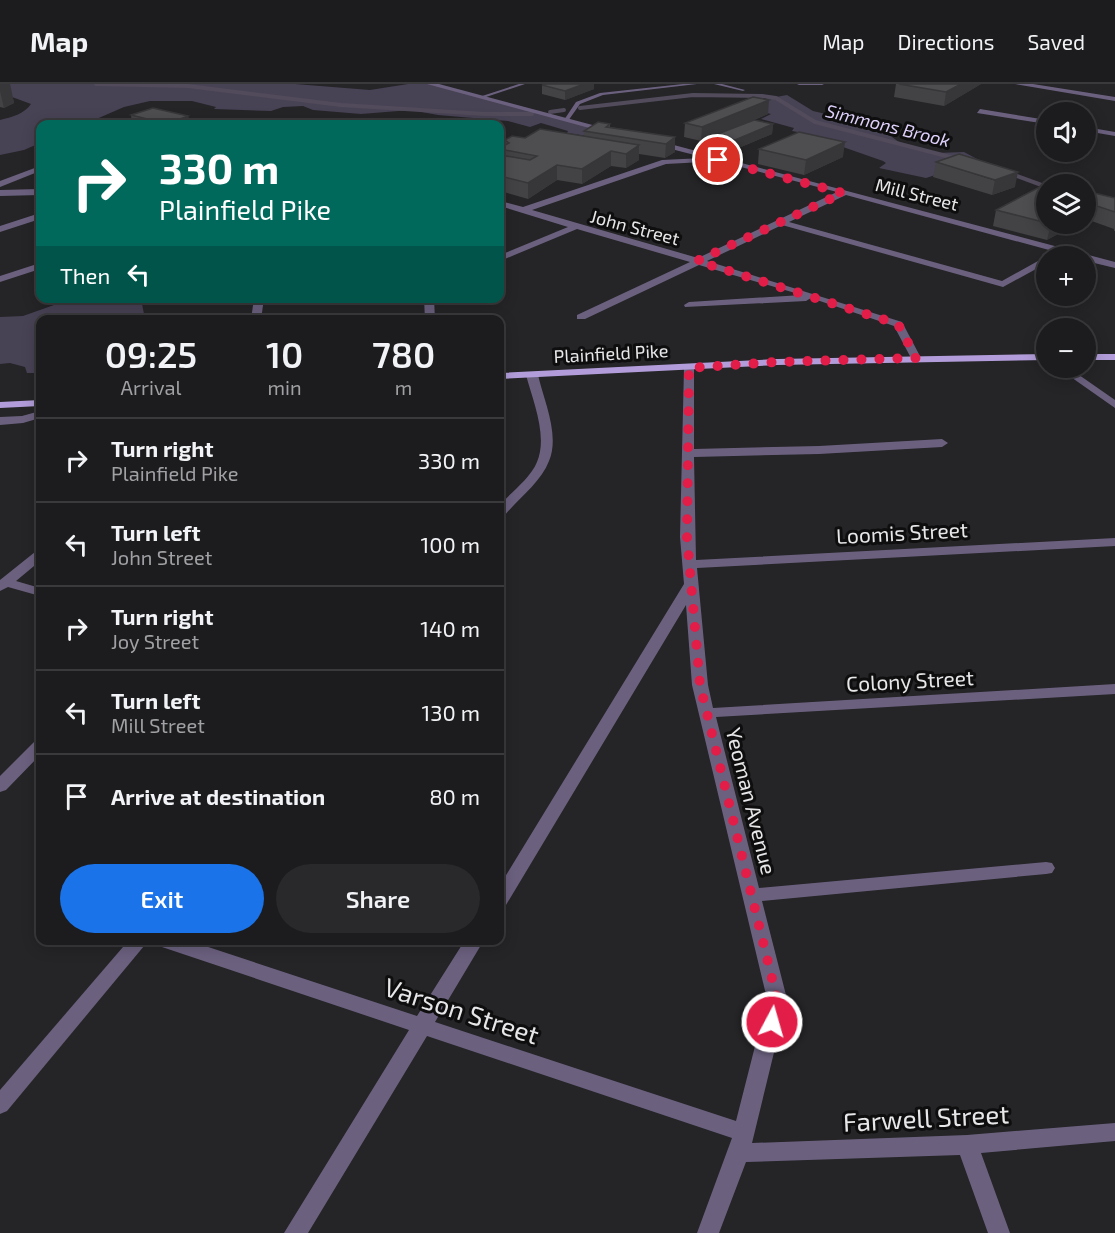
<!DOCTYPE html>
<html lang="en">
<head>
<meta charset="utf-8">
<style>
	:root { --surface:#1c1b1d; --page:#29282a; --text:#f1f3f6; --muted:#a0a1a4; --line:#3a393b; --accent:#1a73e8 }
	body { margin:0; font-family:"Exo 2",sans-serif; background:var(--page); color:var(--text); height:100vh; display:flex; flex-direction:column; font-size:22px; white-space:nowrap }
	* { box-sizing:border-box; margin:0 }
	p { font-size:20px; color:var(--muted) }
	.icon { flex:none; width:33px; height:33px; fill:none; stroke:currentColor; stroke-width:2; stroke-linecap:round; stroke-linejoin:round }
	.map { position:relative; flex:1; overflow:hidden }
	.drawer { position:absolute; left:36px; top:231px; width:468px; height:630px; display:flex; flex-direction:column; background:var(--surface); border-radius:12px; box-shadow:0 3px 15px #0003,0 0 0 2px var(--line) }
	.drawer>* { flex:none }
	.top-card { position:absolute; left:36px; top:36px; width:468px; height:183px; border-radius:12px; box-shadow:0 3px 15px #0003,0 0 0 2px var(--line); background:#00695c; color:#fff; overflow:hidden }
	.buttons { position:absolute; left:1036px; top:18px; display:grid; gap:12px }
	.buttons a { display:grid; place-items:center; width:60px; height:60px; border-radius:50%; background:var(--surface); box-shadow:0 3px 15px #0003,0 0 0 2px var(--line); font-size:30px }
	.pin { position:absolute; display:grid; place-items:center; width:51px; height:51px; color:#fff; margin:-26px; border:3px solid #fff; border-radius:50%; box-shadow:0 2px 6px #0007 }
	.me { position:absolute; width:66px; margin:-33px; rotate:6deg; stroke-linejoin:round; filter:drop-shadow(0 0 4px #0008) }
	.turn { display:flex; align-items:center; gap:21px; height:126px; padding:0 24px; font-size:27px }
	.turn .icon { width:78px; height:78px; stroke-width:2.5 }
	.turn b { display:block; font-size:42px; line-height:51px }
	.then { display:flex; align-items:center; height:57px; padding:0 24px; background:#0003; gap:12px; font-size:22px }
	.eta { display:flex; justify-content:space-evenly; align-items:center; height:102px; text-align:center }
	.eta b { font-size:36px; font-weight:600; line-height:42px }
	.cta { display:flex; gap:12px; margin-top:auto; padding:12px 24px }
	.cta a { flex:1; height:69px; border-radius:36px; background:var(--accent); color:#fff; font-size:24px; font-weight:600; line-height:69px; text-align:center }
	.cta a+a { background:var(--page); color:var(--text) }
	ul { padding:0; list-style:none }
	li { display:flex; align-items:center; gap:18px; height:84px; padding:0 24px; border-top:2px solid var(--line) }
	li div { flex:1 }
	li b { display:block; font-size:22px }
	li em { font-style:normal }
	header { display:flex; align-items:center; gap:36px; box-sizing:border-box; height:84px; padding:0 30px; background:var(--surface); border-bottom:2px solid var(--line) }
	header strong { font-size:28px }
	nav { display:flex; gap:33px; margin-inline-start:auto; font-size:21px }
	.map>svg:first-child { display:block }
	.green { fill:#484255 }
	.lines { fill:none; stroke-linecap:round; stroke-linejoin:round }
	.stream { stroke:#514b5b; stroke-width:4 }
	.lane { fill:#6b617f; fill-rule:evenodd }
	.street { fill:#6b617f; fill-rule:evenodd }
	.primary { fill:#b29dda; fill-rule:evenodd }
	.wall { fill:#434245 }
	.shaded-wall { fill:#373638 }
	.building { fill:#4e4d50; stroke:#373638; stroke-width:1.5 }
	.route { stroke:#e11d48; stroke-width:10; stroke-dasharray:0 18 }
	.labels { text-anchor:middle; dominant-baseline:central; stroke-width:6; stroke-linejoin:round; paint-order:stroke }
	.far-water-label { font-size:18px; font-style:italic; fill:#ded0fa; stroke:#0e0e0f }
	.far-street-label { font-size:18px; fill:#e7e6e8; stroke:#0e0e0f }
	.street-label { font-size:21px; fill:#e7e6e8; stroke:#0e0e0f }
	.near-street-label { font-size:26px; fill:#e7e6e8; stroke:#0e0e0f }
</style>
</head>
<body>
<header>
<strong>Map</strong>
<nav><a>Map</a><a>Directions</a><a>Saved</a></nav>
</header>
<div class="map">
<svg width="1115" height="1149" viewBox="0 0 1115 1149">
	<rect width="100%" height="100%" fill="#252427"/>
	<!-- green -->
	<g class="green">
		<path d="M0,0H295L370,6L408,0H432L602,45L586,52L567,49L568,47L541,39L530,43L508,37L438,31L411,26L361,30L313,26L303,22L283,23L271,27L214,25L216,23L192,17H150L124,23L85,40H40V59L24,66L0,71V36C12,33 24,30 31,20L12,13Z"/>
		<polygon points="787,11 813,27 843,34 865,35 895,42 897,47 892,53 903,61 936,69 964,68 992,83 960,83 926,94 879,84 886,79 883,77 803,49 792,47 794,44 761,35 771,30 751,25 765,15"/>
		<polygon points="71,215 141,215 145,235 40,236 40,289 27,289 25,283 10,279 0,280 0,233 23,232"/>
	</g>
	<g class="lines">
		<!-- stream -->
		<g class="stream">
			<polyline points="96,0 188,2 341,21 484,30 532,30"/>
			<polyline points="580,24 693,11 762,12 776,14 815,38 958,75"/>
			<polyline points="550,28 564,26"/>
			<polyline points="1009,89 1047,103"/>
		</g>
		<!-- lane -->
		<g class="lane">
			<polygon points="519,0 525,0 483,14 479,13"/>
			<polygon points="683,0 697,0 603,11 580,20 568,37 564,36 576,18 600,9"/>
			<polygon points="714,0 722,0 745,6 743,7"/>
			<polygon points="797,0 824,0 822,1 799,1"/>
		</g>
		<!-- street -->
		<g class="street">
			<polygon points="427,0 439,0 615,47 608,49"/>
			<polygon points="1015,0 1033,0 1115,13 1115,17"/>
			<polygon points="980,25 1047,36 1047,40 977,29"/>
			<polygon points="1086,43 1115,48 1115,52 1086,47"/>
			<polygon points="655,56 1115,178 1115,184 1086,177 1086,172 1071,172 846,111 789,138 1002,197 1047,172 1047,179 1003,203 782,141 707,177 902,238 921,274 916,277 911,274 894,242 811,214 806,217 685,223 684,221 689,218 802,211 699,181 585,235 577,235 577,231 690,178 577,145 500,177 500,171 568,143 500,122 500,117 523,123 662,76 703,74 707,76 703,78 666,80 532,126 698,174 837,108 652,60 651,58"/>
			<polygon points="40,82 40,87 0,103 0,97"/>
			<polygon points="40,105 40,111 0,112 0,106"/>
			<polygon points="40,129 40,135 0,148 0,142"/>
			<polygon points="40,179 40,185 0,198 0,192"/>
			<polygon points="254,214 264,214 261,236 251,236"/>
			<polygon points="424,214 434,214 435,236 425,236"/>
			<polygon points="689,281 694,284 694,365 819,362 942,355 948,359 942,363 819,370 694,373 696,476 1115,454 1115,462 697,484 708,601 713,624 1115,600 1115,610 716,633 759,804 1046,778 1052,779 1055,784 1052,789 1046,790 762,817 787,915 752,1059 967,1051 1115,1039 1115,1057 981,1069 1010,1149 988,1149 960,1071 746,1078 719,1149 697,1149 732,1054 427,952 308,1149 284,1149 409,946 156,861 154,856 187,856 417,932 465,856 484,856 435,938 736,1037 767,915 692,601 686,521 506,821 500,823 500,801 684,500 680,453 684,284"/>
			<polygon points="1058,284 1069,284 1115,316 1115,324"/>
			<path d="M532,288L538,291C544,317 560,351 549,377C541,398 519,414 505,431L500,432V421C511,408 530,395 537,378C548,352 533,317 526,291Z"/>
			<polygon points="40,327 40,334 23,339 0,341 0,333 22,332"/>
			<polygon points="40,467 40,477 16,497 40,504 40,512 8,503 0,507 0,496 35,468"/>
			<polygon points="40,657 40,671 6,706 0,708 0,692 34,658"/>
			<polygon points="129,856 149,856 7,1027 0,1030 0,1006"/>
		</g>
		<!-- primary -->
		<g class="primary">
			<polygon points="1047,270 1047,276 777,281 500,295 500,289 777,275"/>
			<rect x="1086" y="270" width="29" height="6"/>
			<polygon points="40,316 40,322 0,324 0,318"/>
		</g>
	</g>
	<!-- wall -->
	<g class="wall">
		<polygon points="0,0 10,0 14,19 4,24 0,23"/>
		<polygon points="896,0 981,0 944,22 894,13"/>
		<polygon points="542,1 594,5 565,16 542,10"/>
		<polygon points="768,30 754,36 773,40 772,50 734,66 714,61 715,51 701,57 684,53 685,39"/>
		<polygon points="131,31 188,32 190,40 132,40"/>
		<polygon points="610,40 610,43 675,53 675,68 665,74 639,70 639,76 626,84 611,82 582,100 557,96 528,115 500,107 500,64 505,61 505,56 525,54 584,52 584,47"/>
		<polygon points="759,65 843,73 804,91 758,80"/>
		<polygon points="936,78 1015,103 992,111 933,93"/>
		<polygon points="1086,107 1115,114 1115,147 1114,147 1114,145 1086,135"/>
		<polygon points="996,126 1076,140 1047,156 993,142"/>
	</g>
	<!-- shaded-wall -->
	<g class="shaded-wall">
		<polygon points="0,0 10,0 14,19 4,24 0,7"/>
		<polygon points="584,0 594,0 594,5 565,16 565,7"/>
		<polygon points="961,0 981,0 944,22 946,8"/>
		<polygon points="769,16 768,30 701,57 702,43"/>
		<polygon points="188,32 190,40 167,40"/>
		<polygon points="773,40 772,50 734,66 735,56"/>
		<polygon points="675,53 675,68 665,74 666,60"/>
		<polygon points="845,58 843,73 804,91 806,76"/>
		<polygon points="639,61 639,76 626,84 626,70"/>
		<polygon points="611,67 611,82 582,100 582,85"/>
		<polygon points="557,81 557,96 528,115 528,99"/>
		<polygon points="1018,88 1015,103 992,111 995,96"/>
		<polygon points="1051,140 1076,140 1047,156"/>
	</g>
	<!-- building -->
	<g class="building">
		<polygon points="546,0 584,0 565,7 542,1"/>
		<polygon points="899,0 961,0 946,8"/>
		<polygon points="753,13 769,16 702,43 685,39"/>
		<polygon points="153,24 188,32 167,40 131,31"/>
		<polygon points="754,36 773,40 735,56 715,51"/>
		<polygon points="598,38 610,40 606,43 675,53 666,60 584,47"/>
		<polygon points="540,45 639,61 626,70 611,67 582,85 557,81 528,99 500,92 500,71 530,76 537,72 500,65 500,64 509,59 505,56 512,52 525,54"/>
		<polygon points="799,48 845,58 806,76 759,65"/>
		<polygon points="959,70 1018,88 995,96 936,78"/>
		<polygon points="1049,98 1060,100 1047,100 1047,139 996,126"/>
		<polygon points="1086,107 1115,114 1115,128 1088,119 1086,120"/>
	</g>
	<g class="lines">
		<!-- route -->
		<polyline class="route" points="718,76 843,109 697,177 898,240 916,274 777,278 689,284 687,453 700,601 777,915 772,938"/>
	</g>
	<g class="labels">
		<!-- far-water labels -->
		<g class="far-water-label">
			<text transform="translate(888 41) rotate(14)">Simmons Brook</text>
		</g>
		<!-- far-street labels -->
		<g class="far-street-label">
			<text transform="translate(917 110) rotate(14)">Mill Street</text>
			<text transform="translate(635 143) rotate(15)">John Street</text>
			<text transform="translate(611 269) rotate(-3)">Plainfield Pike</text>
		</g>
		<!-- street labels -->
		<g class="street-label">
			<text transform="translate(902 448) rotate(-3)">Loomis Street</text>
			<text transform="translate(910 596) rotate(-3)">Colony Street</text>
			<text transform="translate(752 717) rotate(76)">Yeoman Avenue</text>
		</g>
		<!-- near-street labels -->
		<g class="near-street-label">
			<text transform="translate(462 926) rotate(18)">Varson Street</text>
			<text transform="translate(926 1033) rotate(-3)">Farwell Street</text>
		</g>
	</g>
</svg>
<div class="buttons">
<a><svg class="icon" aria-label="sound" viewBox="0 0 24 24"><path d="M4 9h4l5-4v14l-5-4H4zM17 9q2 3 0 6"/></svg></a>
<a><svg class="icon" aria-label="layers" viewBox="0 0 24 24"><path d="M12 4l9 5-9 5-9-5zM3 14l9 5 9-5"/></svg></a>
<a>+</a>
<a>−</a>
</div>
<div class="pin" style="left:718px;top:76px;background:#d93025"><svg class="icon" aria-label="arrive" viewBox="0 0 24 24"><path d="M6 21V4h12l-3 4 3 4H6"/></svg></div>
<svg class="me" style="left:772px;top:938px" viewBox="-20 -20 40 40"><circle r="17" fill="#e11d48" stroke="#fff" stroke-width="3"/><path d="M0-11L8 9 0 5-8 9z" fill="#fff"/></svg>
<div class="top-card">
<div class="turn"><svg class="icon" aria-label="right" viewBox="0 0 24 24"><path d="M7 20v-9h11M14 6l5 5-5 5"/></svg><div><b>330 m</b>Plainfield Pike</div></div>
<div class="then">Then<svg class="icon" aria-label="left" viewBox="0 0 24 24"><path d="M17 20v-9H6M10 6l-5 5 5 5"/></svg></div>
</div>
<section class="drawer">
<div class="eta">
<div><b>09:25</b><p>Arrival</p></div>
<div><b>10</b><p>min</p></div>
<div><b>780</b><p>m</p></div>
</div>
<ul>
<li><svg class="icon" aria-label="right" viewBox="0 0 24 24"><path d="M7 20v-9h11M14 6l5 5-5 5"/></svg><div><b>Turn right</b><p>Plainfield Pike</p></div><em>330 m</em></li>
<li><svg class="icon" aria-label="left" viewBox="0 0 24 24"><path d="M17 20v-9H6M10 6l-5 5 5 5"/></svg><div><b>Turn left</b><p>John Street</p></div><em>100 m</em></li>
<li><svg class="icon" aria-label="right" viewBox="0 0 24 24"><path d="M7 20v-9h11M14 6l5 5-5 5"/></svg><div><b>Turn right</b><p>Joy Street</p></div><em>140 m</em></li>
<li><svg class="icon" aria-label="left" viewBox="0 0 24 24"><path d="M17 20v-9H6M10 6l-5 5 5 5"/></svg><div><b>Turn left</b><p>Mill Street</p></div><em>130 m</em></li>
<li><svg class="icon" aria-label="arrive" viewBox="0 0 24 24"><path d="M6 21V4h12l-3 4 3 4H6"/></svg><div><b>Arrive at destination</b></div><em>80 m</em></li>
</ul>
<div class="cta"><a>Exit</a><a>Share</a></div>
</section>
</div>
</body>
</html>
